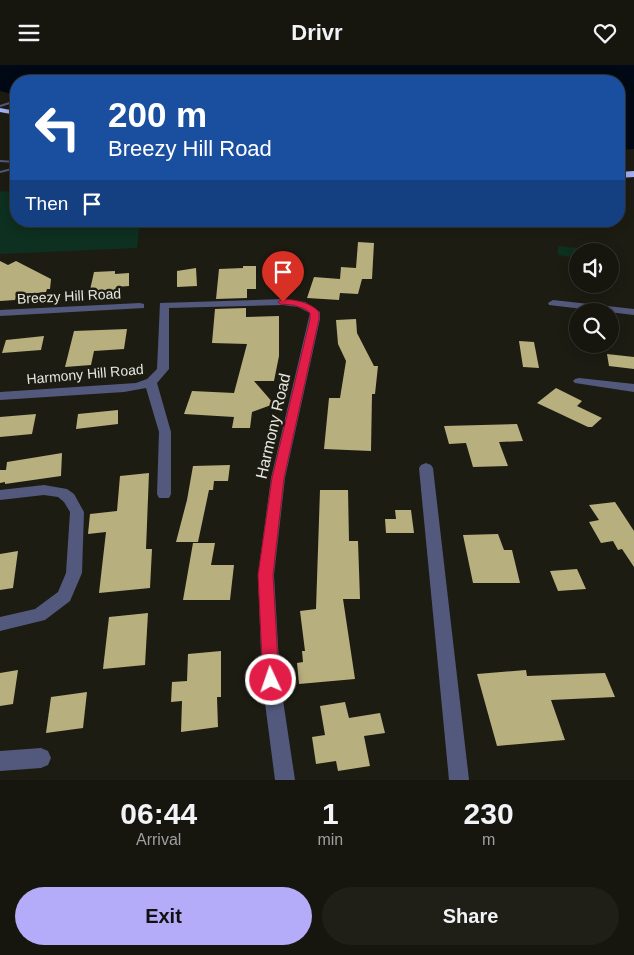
<!DOCTYPE html>
<html lang="en">
<head>
<meta charset="utf-8">
<style>
	:root { --surface:#16150e; --page:#1f1e17; --text:#f1f3f6; --muted:#9e9f9e; --line:#35342e; --accent:#b4acf9 }
	body { margin:0; font-family:Arial,sans-serif; background:var(--page); color:var(--text); height:100vh; display:flex; flex-direction:column; font-size:19px; white-space:nowrap }
	* { box-sizing:border-box; margin:0 }
	p { font-size:16px; color:var(--muted) }
	.icon { flex:none; width:28px; height:28px; fill:none; stroke:currentColor; stroke-width:2; stroke-linecap:round; stroke-linejoin:round }
	.map { position:relative; height:715px; overflow:hidden }
	.panel { display:flex; flex-direction:column; background:var(--surface); flex:1 }
	.panel>* { flex:none }
	.banner { position:absolute; left:10px; top:10px; width:615px; height:152px; border-radius:20px; box-shadow:0 2px 12px #0003,0 0 0 1px var(--line); background:#1a4fa0; color:#fff; overflow:hidden }
	.fabs { position:absolute; left:569px; top:178px; display:grid; gap:10px }
	.fabs a { display:grid; place-items:center; width:50px; height:50px; border-radius:50%; background:var(--surface); box-shadow:0 2px 12px #0003,0 0 0 1px var(--line); font-size:25px }
	.pin { position:absolute; display:grid; place-items:center; width:42px; height:42px; color:#fff; margin:-51px -21px; border-radius:50% 50% 50% 0; rotate:-45deg; box-shadow:0 0 5px #0007 }
	.pin .icon { rotate:45deg }
	.me { position:absolute; width:55px; margin:-28px; rotate:357deg; stroke-linejoin:round; filter:drop-shadow(0 0 4px #0008) }
	.turn { display:flex; align-items:center; gap:18px; height:105px; padding:0 15px; font-size:22px }
	.turn .icon { width:65px; height:65px; stroke-width:2.5 }
	.turn b { display:block; font-size:35px; line-height:42px }
	.then { display:flex; align-items:center; height:48px; padding:0 15px; background:#0003; gap:10px; font-size:19px }
	.eta { display:flex; justify-content:space-evenly; align-items:center; height:85px; text-align:center }
	.eta b { font-size:30px; font-weight:600; line-height:35px }
	.button { display:flex; gap:10px; margin-top:auto; padding:10px 15px }
	.button a { flex:1; height:58px; border-radius:30px; background:var(--accent); color:#111; font-size:20px; font-weight:600; line-height:58px; text-align:center }
	.button a+a { background:var(--page); color:var(--text) }
	header { display:flex; justify-content:space-between; align-items:center; height:65px; padding:0 15px; background:var(--surface); font-size:22px; font-weight:600 }
	.map>svg:first-child { display:block }
	.green { fill:#0d3020 }
	.water { fill:#000915 }
	.building { fill:#b7af7e }
	.lines { fill:none; stroke-linecap:round; stroke-linejoin:round }
	.lane { fill:#52597c; fill-rule:evenodd }
	.street { fill:#52597c; fill-rule:evenodd }
	.highway { fill:#a3b2f8; fill-rule:evenodd }
	.route { fill:#e11d48; stroke:#92132f }
	.labels { text-anchor:middle; dominant-baseline:central; stroke-width:5; stroke-linejoin:round; paint-order:stroke }
	.street-label { font-size:14px; fill:#e6e5de; stroke:#1d1c13 }
	.near-street-label { font-size:16px; fill:#e6e5de; stroke:#1d1c13 }
</style>
</head>
<body>
<header><svg class="icon" aria-label="menu" viewBox="0 0 24 24"><path d="M4 6h16M4 12h16M4 18h16"/></svg>Drivr<svg class="icon" aria-label="heart" viewBox="0 0 24 24"><path d="M12 20l-8-8c-3-5 5-10 8-4 3-6 11-1 8 4z"/></svg></header>
<div class="map">
<svg width="634" height="715" viewBox="0 0 634 715">
	<rect width="100%" height="100%" fill="#1d1c13"/>
	<!-- green -->
	<g class="green">
		<polygon points="0,126 16,127 16,156 140,156 137,183 0,189"/>
		<polygon points="558,181 603,186 578,186 577,193 558,190"/>
	</g>
	<!-- water -->
	<polygon class="water" points="0,0 634,0 634,84 619,85 619,16 16,16 16,30 0,26"/>
	<!-- building -->
	<g class="building">
		<polygon points="358,177 374,178 372,214 362,214 358,229 340,228 339,235 307,233 314,212 340,214 341,202 356,203"/>
		<polygon points="0,196 8,200 16,196 51,214 50,224 47,224 46,227 17,230 15,235 0,236"/>
		<polygon points="243,201 256,201 256,224 247,224 247,233 216,234 219,204 243,203"/>
		<polygon points="196,203 197,221 177,222 177,206"/>
		<polygon points="115,206 115,209 129,208 129,221 116,222 115,225 96,227 97,224 90,225 94,207"/>
		<polygon points="246,243 246,252 279,251 279,291 274,316 254,316 274,339 252,347 250,363 232,363 234,352 184,349 192,326 234,328 247,279 212,278 215,244"/>
		<polygon points="356,254 357,268 374,301 378,301 375,329 372,329 371,386 324,384 329,333 340,333 346,296 338,279 336,255"/>
		<polygon points="127,264 124,284 94,286 91,300 65,302 74,266"/>
		<polygon points="44,271 41,285 2,288 6,275"/>
		<polygon points="519,276 534,277 539,303 523,302"/>
		<polygon points="607,289 634,292 634,304 609,301"/>
		<polygon points="556,323 582,336 577,341 602,353 592,362 588,362 537,338"/>
		<polygon points="118,345 118,359 76,364 78,349"/>
		<polygon points="36,349 32,369 0,372 0,352"/>
		<polygon points="517,359 523,376 499,377 508,401 473,402 466,378 449,379 444,361"/>
		<polygon points="62,388 61,411 5,419 5,417 0,418 0,405 6,405 7,397"/>
		<polygon points="230,400 228,416 214,416 213,425 209,425 198,477 176,477 187,435 193,401"/>
		<polygon points="149,408 146,484 152,484 150,523 99,528 106,467 88,469 90,449 117,446 120,411"/>
		<polygon points="320,425 348,425 349,476 358,476 360,534 343,534 355,614 299,619 297,598 303,597 302,586 305,586 300,546 316,544"/>
		<polygon points="615,437 634,466 634,502 622,484 618,485 613,476 601,478 589,457 599,455 589,440"/>
		<polygon points="395,445 411,445 414,468 386,468 385,454 396,454"/>
		<polygon points="498,469 504,485 512,485 520,518 473,518 463,470"/>
		<polygon points="193,478 215,478 211,500 234,500 230,535 183,535"/>
		<polygon points="18,486 13,523 0,525 0,489"/>
		<polygon points="577,504 586,524 558,526 550,506"/>
		<polygon points="148,548 145,600 103,604 109,552"/>
		<polygon points="221,586 221,632 217,632 218,662 181,667 182,636 171,637 172,617 187,616 188,589"/>
		<polygon points="18,605 13,639 0,641 0,608"/>
		<polygon points="526,605 527,611 605,608 615,632 551,635 565,675 497,681 477,609"/>
		<polygon points="87,627 83,663 46,668 51,632"/>
		<polygon points="345,637 349,653 380,648 385,668 364,671 370,701 338,706 336,696 316,699 312,672 325,670 320,641"/>
	</g>
	<g class="lines">
		<!-- lane -->
		<g class="lane">
			<polygon points="9,37 10,39 0,42 0,40"/>
			<polygon points="0,95 16,96 16,98 0,97"/>
			<polygon points="16,102 16,104 0,108 0,106"/>
		</g>
		<!-- street -->
		<g class="street">
			<polygon points="283,234 305,237 320,247 320,254 285,413 274,510 280,615 295,715 275,715 262,615 258,510 271,413 310,248 298,242 283,240 169,243 169,304 157,318 171,367 171,429 169,433 159,433 157,429 159,367 146,323 124,327 0,335 0,327 136,318 147,314 157,304 160,238"/>
			<polygon points="553,235 634,244 634,250 549,240 548,238"/>
			<polygon points="140,238 144,239 144,243 0,251 0,245"/>
			<polygon points="579,313 634,319 634,327 575,318 573,316 575,314"/>
			<polygon points="426,398 431,400 433,403 469,715 449,715 419,403 421,400"/>
			<polygon points="44,420 67,424 74,429 84,447 82,508 70,536 45,555 0,566 0,552 35,544 58,527 66,508 70,447 64,437 58,432 44,430 0,435 0,425"/>
			<polygon points="41,683 48,686 51,693 48,700 41,703 0,706 0,686"/>
		</g>
		<!-- highway -->
		<g class="highway">
			<polygon points="0,43 16,46 16,50 0,47"/>
			<polygon points="634,106 634,112 619,113 619,107"/>
		</g>
	</g>
	<!-- route -->
	<path class="route" d="M283,234C296,235 310,237 319,247V254L284,413L273,510L279,615L276,621L271,623L265,621L263,615L258,510L272,413L310,254V248L305,244L293,240L280,239L278,237Z"/>
	<g class="labels">
		<!-- street labels -->
		<g class="street-label">
			<text transform="translate(69 231) rotate(-3)">Breezy Hill Road</text>
			<text transform="translate(85 309) rotate(-5)">Harmony Hill Road</text>
		</g>
		<!-- near-street labels -->
		<g class="near-street-label">
			<text transform="translate(273 361) rotate(-77)">Harmony Road</text>
		</g>
	</g>
</svg>
<div class="fabs">
<a><svg class="icon" aria-label="sound" viewBox="0 0 24 24"><path d="M4 9h4l5-4v14l-5-4H4zM17 9q2 3 0 6"/></svg></a>
<a><svg class="icon" aria-label="search" viewBox="0 0 24 24"><circle cx="10" cy="10" r="6"/><path d="M15 15l6 6"/></svg></a>
</div>
<div class="pin" style="left:283px;top:237px;background:#d93025"><svg class="icon" aria-label="arrive" viewBox="0 0 24 24"><path d="M6 21V4h12l-3 4 3 4H6"/></svg></div>
<svg class="me" style="left:271px;top:615px" viewBox="-20 -20 40 40"><circle r="17" fill="#e11d48" stroke="#fff" stroke-width="3"/><path d="M0-11L8 9 0 5-8 9z" fill="#fff"/></svg>
<div class="banner">
<div class="turn"><svg class="icon" aria-label="left" viewBox="0 0 24 24"><path d="M17 20v-9H6M10 6l-5 5 5 5"/></svg><div><b>200 m</b>Breezy Hill Road</div></div>
<div class="then">Then<svg class="icon" aria-label="arrive" viewBox="0 0 24 24"><path d="M6 21V4h12l-3 4 3 4H6"/></svg></div>
</div>
</div>
<section class="panel">
<div class="eta">
<div><b>06:44</b><p>Arrival</p></div>
<div><b>1</b><p>min</p></div>
<div><b>230</b><p>m</p></div>
</div>
<div class="button"><a>Exit</a><a>Share</a></div>
</section>
</body>
</html>
